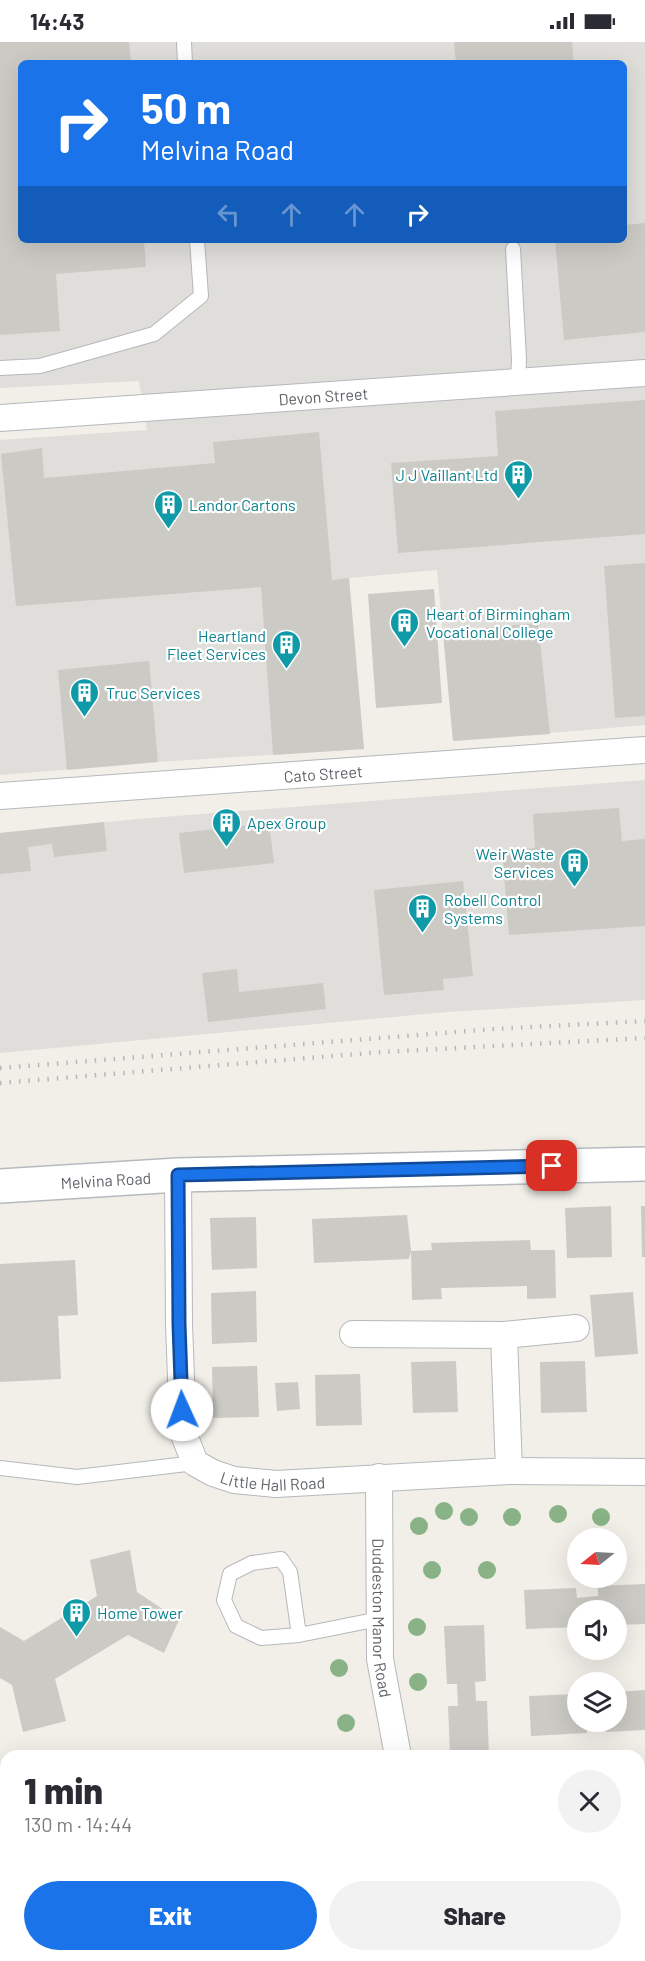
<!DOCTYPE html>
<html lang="en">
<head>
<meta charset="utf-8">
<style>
	:root { --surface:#fff; --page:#f2f2f3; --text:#2b2b33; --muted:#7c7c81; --accent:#1a73e8 }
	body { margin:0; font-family:Barlow,sans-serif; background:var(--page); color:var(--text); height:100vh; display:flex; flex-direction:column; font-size:22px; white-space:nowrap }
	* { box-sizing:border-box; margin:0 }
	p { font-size:20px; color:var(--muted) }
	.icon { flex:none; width:33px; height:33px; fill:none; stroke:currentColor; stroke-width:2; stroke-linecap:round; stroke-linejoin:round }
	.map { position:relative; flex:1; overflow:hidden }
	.side { position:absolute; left:0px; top:1708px; width:645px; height:212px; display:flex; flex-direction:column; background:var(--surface); border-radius:18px 18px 0 0; box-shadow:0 6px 24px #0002 }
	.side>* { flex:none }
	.top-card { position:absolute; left:18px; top:18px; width:609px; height:183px; border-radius:9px; box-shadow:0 6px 24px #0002; background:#1a73e8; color:#fff; overflow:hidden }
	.needle { width:39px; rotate:252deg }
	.buttons { position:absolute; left:567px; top:1486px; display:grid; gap:12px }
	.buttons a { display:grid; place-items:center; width:60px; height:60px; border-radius:50%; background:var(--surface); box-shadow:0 6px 24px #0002; font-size:30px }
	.pin { position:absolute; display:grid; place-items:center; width:51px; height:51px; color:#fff; margin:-26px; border-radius:12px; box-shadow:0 3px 9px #0006 }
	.me { position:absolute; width:66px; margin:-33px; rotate:358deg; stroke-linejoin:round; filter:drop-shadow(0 0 4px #0008) }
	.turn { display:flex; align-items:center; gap:21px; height:126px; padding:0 24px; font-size:27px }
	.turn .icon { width:78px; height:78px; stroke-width:2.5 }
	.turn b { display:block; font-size:42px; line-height:51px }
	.lanes { display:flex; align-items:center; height:57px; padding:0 24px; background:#0003; justify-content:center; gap:30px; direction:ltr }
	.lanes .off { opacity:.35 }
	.round { display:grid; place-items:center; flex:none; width:63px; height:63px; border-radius:32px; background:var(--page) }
	.head { display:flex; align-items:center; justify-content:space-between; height:102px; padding:0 24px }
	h1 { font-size:36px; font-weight:800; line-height:45px }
	.primary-button { display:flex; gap:12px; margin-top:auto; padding:12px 24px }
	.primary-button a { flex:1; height:69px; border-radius:36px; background:var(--accent); color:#fff; font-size:24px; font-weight:800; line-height:69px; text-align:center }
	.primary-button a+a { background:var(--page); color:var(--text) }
	.status { display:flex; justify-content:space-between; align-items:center; height:42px; padding:0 30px; background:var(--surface); direction:ltr }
	.status svg { height:16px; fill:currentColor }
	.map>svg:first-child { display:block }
	.industrial { fill:#e0deda; fill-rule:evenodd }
	.green { fill:#c5e8c5 }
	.building { fill:#cccac5 }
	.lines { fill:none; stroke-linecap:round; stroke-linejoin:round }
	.service-casing { stroke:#b5b8bc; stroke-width:16 }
	.minor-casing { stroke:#b5b8bc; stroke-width:28 }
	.secondary-casing { stroke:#b6babf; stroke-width:36 }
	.primary-casing { stroke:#f2c960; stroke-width:36 }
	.service { stroke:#fff; stroke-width:14 }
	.minor { stroke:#fff; stroke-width:26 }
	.secondary { stroke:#fff; stroke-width:33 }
	.primary { stroke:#fff2af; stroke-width:33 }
	.rail { stroke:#b6b7b8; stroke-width:4.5; stroke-dasharray:1.5 8; stroke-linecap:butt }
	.tree { fill:#89b387 }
	.route-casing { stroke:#114b97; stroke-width:15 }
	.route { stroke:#1a73e8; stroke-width:10 }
	.labels { text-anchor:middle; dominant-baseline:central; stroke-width:4.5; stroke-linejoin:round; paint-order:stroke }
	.street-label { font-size:16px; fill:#5f6368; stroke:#fff }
	.culture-label { font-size:16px; fill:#0d838f; stroke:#fff; text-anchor:start }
</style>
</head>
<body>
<div class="status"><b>14:43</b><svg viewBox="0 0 49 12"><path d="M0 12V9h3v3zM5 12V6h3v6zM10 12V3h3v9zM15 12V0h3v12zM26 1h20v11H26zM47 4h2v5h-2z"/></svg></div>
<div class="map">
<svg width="645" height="1919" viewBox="0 0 645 1919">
	<rect width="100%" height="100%" fill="#f1efe8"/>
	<!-- industrial -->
	<g class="industrial">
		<path d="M0,0H645V683L453,699L437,528L349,536L364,707L158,720L0,733V398L147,388L139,339L0,346ZM21,21H624V198H21Z"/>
		<polygon points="645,738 645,958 448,970 0,1011 0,791 137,777"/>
	</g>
	<!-- green -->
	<polygon class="green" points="0,1847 6,1855 6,1914 49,1914 53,1919 0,1919"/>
	<!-- building -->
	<g class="building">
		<polygon points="0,0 129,0 131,21 21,21 21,198 144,198 146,225 56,232 60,289 0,293"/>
		<polygon points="454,0 572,0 574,21 456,21"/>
		<polygon points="645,181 645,290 564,298 555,198 624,198 624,183"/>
		<polygon points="645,358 645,492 398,511 391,421 498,414 495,369"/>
		<polygon points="319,390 332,538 349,536 364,707 273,713 261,545 16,564 1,412 42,406 44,436 215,421 213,400"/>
		<polygon points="645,521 645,674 615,676 604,524"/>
		<polygon points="434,547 442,661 376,666 368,552"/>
		<polygon points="538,581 550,692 453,699 443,590"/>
		<polygon points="149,619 158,720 67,728 58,628"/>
		<polygon points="619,766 622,799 645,797 645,884 509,893 502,808 535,806 533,772"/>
		<polygon points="104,780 107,809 54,815 52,802 28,805 31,829 0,832 0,791"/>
		<polygon points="269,781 274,821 184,831 179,791"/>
		<polygon points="463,839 473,934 443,937 444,948 384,953 374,848"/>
		<polygon points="237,927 239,950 323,941 326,967 208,980 202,931"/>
		<polygon points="611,1164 612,1215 567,1216 565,1166"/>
		<polygon points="641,1164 645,1164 645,1215 642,1215"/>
		<polygon points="407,1173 411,1209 409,1217 314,1221 312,1177"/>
		<polygon points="256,1175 257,1226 212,1228 210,1176"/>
		<polygon points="530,1198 531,1208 555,1208 556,1256 527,1257 527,1244 441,1246 442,1257 412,1258 411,1209 432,1208 431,1201"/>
		<polygon points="75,1218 78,1273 58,1274 61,1337 0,1340 0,1222"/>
		<polygon points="256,1249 257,1300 212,1302 211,1251"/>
		<polygon points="633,1250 638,1312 595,1315 590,1253"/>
		<polygon points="456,1319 458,1370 413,1371 411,1320"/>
		<polygon points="585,1319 587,1370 541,1371 540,1320"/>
		<polygon points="257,1324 259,1375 213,1376 212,1325"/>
		<polygon points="360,1332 362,1383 316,1384 315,1333"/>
		<polygon points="298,1340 300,1367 277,1369 275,1341"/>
		<polygon points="130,1508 137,1550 179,1578 164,1611 128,1593 55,1637 66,1679 23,1690 12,1643 0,1636 0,1585 24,1599 97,1554 90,1518"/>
		<polygon points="645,1542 645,1582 616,1583 616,1569 578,1569 578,1585 526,1587 524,1548 576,1546 577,1556 598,1554 598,1544"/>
		<polygon points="484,1583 486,1639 475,1640 476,1659 487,1659 489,1714 450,1714 448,1664 458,1664 457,1642 447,1642 444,1584"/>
		<polygon points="645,1648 645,1688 606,1690 606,1680 616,1680 616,1650"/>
		<polygon points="578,1652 578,1680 586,1680 587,1691 531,1694 529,1654"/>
		<polygon points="639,1849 645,1856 645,1919 610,1919 605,1914 639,1914"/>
		<polygon points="198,1914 250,1914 251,1919 207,1919"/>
	</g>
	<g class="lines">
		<defs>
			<g id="service">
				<polyline points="184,0 185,21"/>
				<polyline points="513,207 519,317 518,340"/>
				<polyline points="0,326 40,324 154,292 201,254 197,198"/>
				<polyline points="0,1426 77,1435 195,1421"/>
				<polyline points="299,1593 290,1530 281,1517 252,1521 230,1532 224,1558 236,1584 261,1596 299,1593 379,1577"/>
				<polyline points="403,1919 407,1914"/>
			</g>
			<g id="minor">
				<path id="s1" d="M0,376L645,331"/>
				<path id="s2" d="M0,754L645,708"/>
				<path id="s3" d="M178,1133L179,1282L183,1390L195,1421L213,1431L234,1438L276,1442L509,1429L645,1430"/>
				<polyline points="353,1292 504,1293 509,1429"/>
				<polyline points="504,1293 576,1286"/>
				<path id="s4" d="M379,1435L380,1617L398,1714"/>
				<polyline points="508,1914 512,1919"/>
			</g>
			<g id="secondary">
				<path id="s5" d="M0,1144L178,1133L645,1122"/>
			</g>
			<g id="primary">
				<polyline points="0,1813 6,1821"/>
				<polyline points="72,1914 75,1919"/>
			</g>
		</defs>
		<!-- service casing -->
		<use href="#service" class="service-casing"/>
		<!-- minor casing -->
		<use href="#minor" class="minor-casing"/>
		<!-- secondary casing -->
		<use href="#secondary" class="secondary-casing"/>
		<!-- primary casing -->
		<use href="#primary" class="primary-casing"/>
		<!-- service -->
		<use href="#service" class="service"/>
		<!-- minor -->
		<use href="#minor" class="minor"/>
		<!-- secondary -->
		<use href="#secondary" class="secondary"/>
		<!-- primary -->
		<use href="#primary" class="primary"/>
		<!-- rail -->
		<g class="rail">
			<polyline points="0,1026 494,987 645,979"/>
			<polyline points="0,1041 382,1010 645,996"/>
		</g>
	</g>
	<!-- trees -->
	<g class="tree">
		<circle cx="444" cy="1469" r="9"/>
		<circle cx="558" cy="1472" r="9"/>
		<circle cx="469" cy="1475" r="9"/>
		<circle cx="512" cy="1475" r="9"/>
		<circle cx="601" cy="1475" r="9"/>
		<circle cx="419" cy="1484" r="9"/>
		<circle cx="432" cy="1528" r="9"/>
		<circle cx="487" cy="1528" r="9"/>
		<circle cx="417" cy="1585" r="9"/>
		<circle cx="339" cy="1626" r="9"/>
		<circle cx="418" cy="1640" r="9"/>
		<circle cx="346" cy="1681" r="9"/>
	</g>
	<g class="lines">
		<defs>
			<polyline id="route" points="182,1368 179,1282 178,1133 552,1124"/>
		</defs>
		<!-- route casing -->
		<use href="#route" class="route-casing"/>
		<!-- route -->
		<use href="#route" class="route"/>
	</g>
	<!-- icons -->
	<defs>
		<symbol id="building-pin" viewBox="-11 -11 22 30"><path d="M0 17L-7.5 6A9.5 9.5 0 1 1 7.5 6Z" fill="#0f9aa8" stroke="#fff"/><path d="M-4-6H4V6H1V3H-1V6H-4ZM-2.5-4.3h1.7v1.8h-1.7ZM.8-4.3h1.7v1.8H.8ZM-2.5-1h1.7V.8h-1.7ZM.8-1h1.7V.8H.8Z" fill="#fff"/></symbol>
	</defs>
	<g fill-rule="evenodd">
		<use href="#building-pin" x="502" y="416" width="33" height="45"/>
		<use href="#building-pin" x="152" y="446" width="33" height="45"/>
		<use href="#building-pin" x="388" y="564" width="33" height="45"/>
		<use href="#building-pin" x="270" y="586" width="33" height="45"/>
		<use href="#building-pin" x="68" y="634" width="33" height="45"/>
		<use href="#building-pin" x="210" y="764" width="33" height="45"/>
		<use href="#building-pin" x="558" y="804" width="33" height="45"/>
		<use href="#building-pin" x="406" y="850" width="33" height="45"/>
		<use href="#building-pin" x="60" y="1554" width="33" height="45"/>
	</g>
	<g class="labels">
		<!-- street labels -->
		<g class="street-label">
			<text stroke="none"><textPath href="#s1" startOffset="324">Devon Street</textPath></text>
			<text stroke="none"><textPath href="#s2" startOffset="324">Cato Street</textPath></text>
			<text stroke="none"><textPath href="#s5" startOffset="106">Melvina Road</textPath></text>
			<text stroke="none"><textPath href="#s3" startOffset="372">Little Hall Road</textPath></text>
			<text stroke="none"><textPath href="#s4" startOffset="141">Duddeston Manor Road</textPath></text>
		</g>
		<!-- culture labels -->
		<g class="culture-label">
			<text x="498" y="432" text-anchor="end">J J Vaillant Ltd</text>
			<text x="189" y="462">Landor Cartons</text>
			<text x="426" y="571">Heart of Birmingham<tspan x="426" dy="18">Vocational College</tspan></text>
			<text x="266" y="593" text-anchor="end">Heartland<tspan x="266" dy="18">Fleet Services</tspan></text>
			<text x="106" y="650">Truc Services</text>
			<text x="247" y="780">Apex Group</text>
			<text x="554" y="811" text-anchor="end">Weir Waste<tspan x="554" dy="18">Services</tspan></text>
			<text x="444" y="857">Robell Control<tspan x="444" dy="18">Systems</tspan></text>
			<text x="97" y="1570">Home Tower</text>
		</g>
	</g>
</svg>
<div class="buttons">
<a><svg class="needle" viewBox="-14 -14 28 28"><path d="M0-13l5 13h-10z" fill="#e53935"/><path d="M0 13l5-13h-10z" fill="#7c7c81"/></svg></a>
<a><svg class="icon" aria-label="sound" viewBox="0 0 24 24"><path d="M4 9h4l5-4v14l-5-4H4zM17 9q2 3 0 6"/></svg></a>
<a><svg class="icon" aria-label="layers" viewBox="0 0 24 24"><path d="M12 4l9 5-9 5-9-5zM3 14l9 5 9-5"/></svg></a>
</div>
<div class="pin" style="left:552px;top:1124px;background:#d93025"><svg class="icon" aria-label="arrive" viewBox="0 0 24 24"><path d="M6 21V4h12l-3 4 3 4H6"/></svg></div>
<svg class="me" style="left:182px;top:1368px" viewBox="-20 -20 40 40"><circle r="19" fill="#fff"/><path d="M0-13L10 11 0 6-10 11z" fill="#1a73e8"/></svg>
<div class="top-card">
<div class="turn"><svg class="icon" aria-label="right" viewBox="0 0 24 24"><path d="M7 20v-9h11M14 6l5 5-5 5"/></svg><div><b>50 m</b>Melvina Road</div></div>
<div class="lanes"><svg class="icon off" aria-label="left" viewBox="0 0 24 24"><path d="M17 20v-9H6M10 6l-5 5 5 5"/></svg><svg class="icon off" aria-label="ahead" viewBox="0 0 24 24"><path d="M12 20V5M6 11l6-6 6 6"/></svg><svg class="icon off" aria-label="ahead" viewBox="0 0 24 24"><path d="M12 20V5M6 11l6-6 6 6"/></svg><svg class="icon" aria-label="right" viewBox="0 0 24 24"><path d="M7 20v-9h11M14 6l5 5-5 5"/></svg></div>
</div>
<section class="side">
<div class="head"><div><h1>1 min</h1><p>130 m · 14:44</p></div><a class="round"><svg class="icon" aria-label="close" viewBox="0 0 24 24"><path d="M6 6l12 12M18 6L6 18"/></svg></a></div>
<div class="primary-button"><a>Exit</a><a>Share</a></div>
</section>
</div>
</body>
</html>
